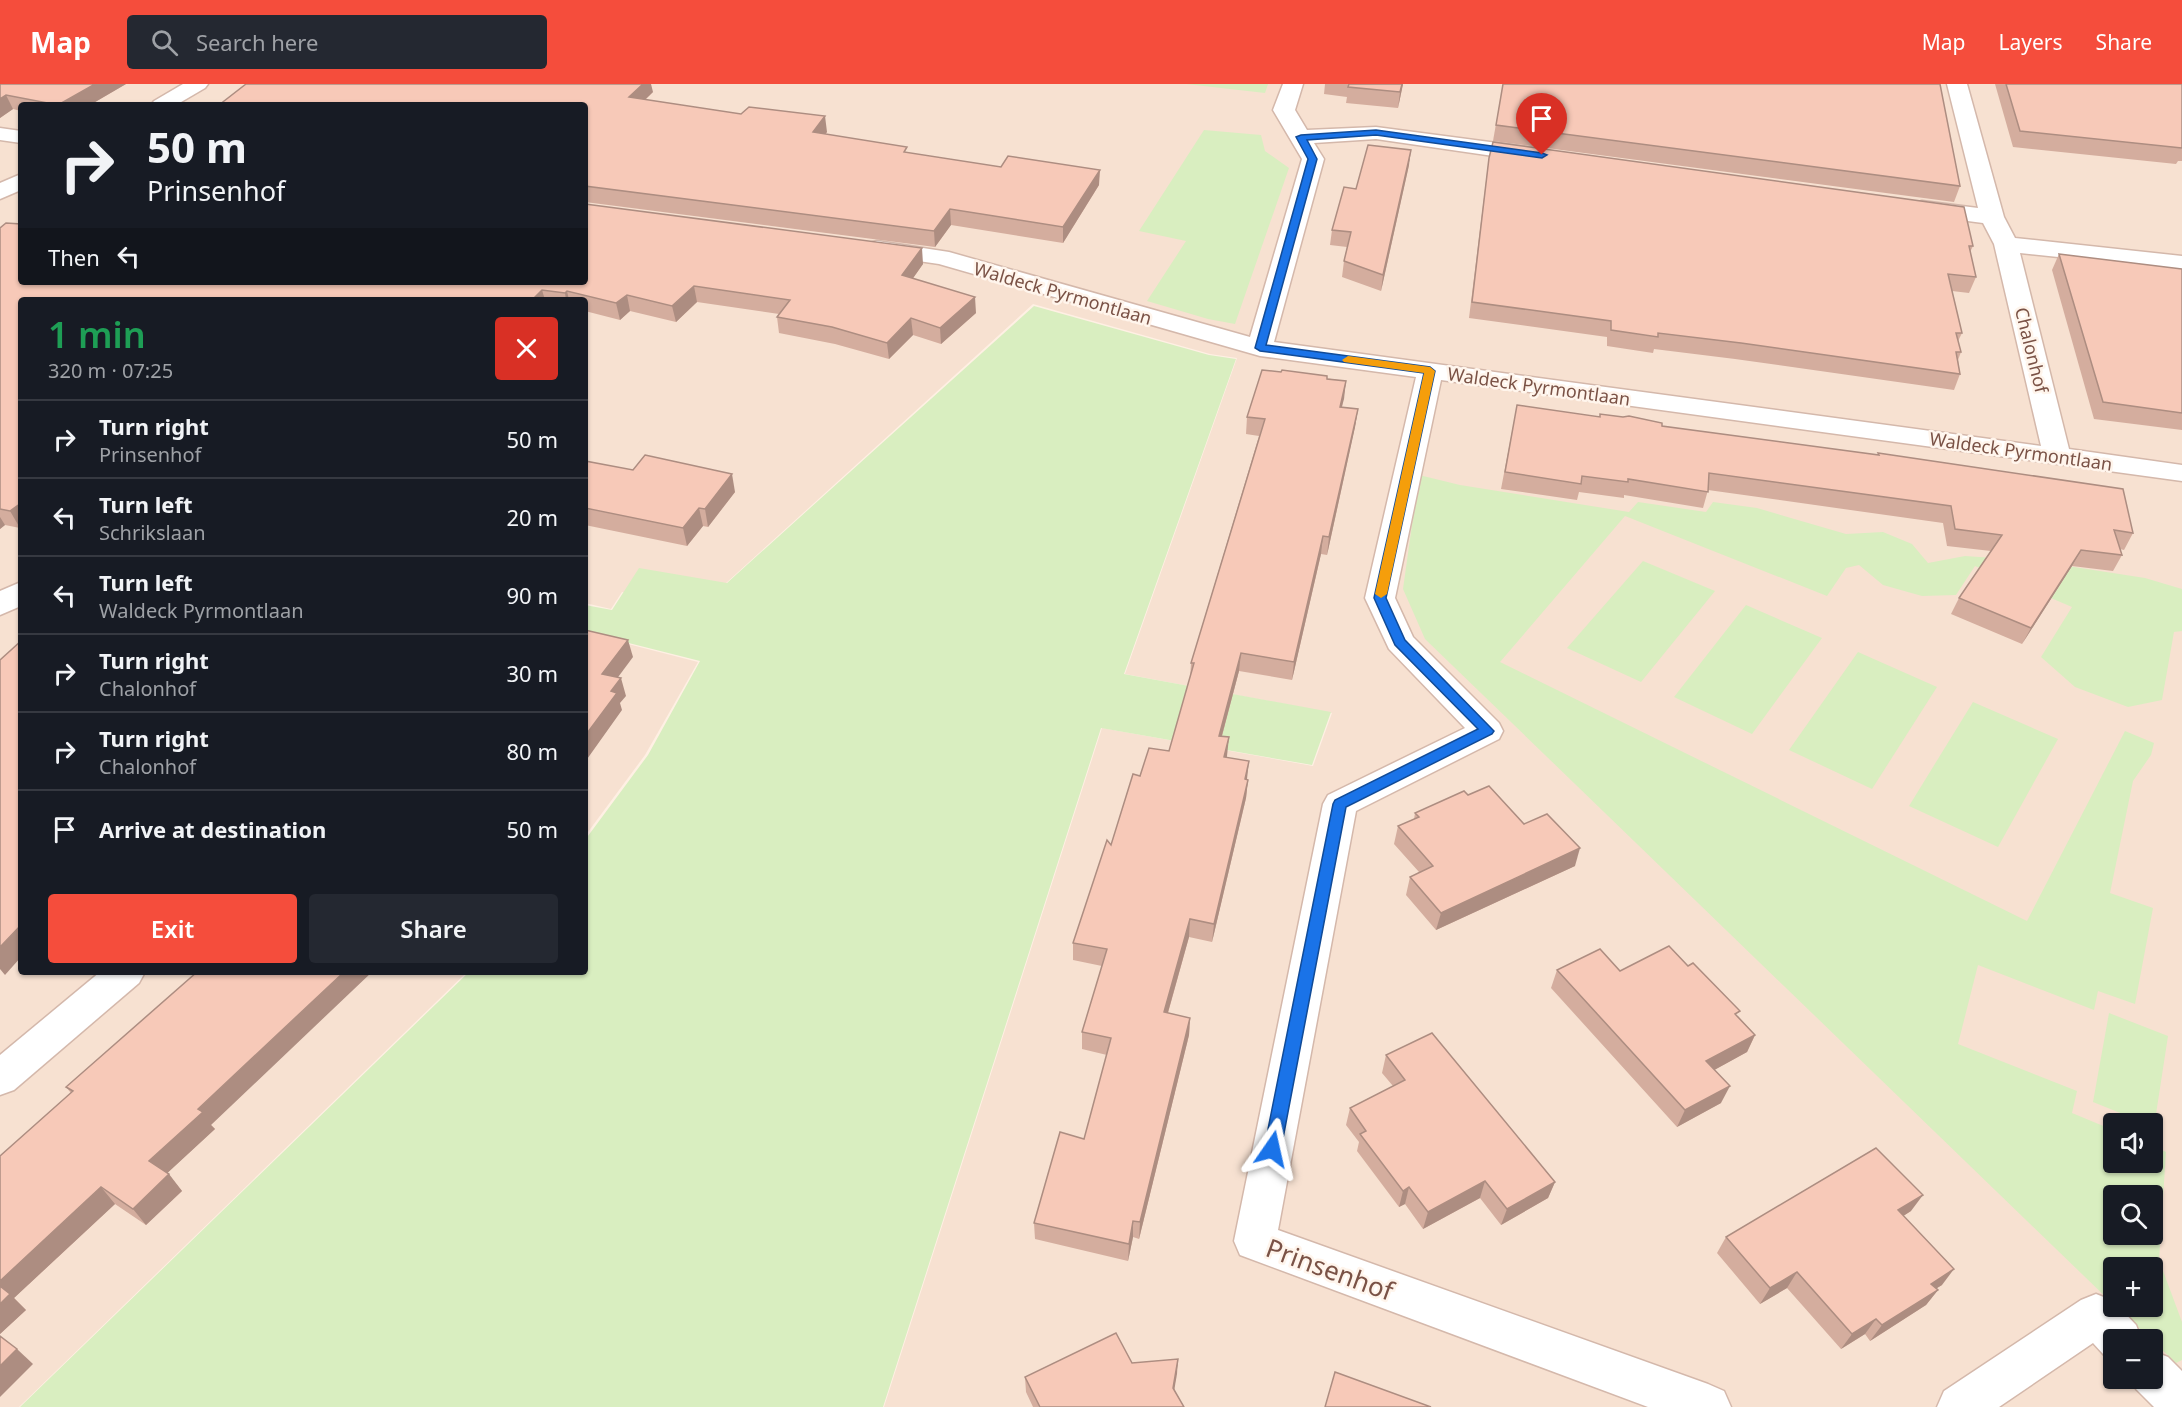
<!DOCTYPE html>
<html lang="en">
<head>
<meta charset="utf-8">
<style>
	:root { --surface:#171b24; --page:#242831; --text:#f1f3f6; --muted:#9ea1a6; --line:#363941; --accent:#f54d3c }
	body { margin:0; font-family:"Noto Sans",sans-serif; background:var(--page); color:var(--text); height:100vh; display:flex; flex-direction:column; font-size:22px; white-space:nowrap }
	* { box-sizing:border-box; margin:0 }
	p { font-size:20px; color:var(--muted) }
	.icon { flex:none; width:33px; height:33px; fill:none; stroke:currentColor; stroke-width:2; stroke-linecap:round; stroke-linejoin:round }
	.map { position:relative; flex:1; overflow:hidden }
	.drawer { position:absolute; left:18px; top:213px; width:570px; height:678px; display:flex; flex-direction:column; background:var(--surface); border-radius:6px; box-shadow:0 2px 4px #0004 }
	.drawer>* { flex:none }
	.guide { position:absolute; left:18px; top:18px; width:570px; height:183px; border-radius:6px; box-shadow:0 2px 4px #0004; background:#171b24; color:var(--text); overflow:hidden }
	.buttons { position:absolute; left:2103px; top:1029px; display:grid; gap:12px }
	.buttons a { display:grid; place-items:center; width:60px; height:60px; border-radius:6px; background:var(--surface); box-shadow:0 2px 4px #0004; font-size:30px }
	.pin { position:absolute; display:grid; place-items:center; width:51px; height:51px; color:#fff; margin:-62px -26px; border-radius:50% 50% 50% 0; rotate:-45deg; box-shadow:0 0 6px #0007 }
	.pin .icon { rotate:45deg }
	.me { position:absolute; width:66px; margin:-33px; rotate:11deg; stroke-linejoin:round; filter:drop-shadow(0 0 4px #0008) }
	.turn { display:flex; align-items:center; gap:21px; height:126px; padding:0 30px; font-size:27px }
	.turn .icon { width:78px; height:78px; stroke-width:2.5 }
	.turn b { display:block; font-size:42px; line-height:51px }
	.then { display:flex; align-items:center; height:57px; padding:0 30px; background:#0003; gap:12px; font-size:22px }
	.round { display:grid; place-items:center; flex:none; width:63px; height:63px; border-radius:6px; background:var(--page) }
	.headline { display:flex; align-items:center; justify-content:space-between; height:102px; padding:0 30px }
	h1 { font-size:36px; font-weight:600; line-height:45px; color:#1e9e55 }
	.primary-button { display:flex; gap:12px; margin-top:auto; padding:12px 30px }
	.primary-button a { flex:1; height:69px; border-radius:6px; background:var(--accent); color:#fff; font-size:24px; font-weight:600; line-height:69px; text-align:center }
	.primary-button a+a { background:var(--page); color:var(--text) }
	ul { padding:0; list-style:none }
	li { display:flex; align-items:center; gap:18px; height:78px; padding:0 30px; border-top:2px solid var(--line) }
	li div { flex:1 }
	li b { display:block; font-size:22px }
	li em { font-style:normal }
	header { display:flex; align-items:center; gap:36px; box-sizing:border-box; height:84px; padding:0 30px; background:var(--accent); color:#fff }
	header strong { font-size:28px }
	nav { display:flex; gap:33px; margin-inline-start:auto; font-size:21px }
	.search { width:420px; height:54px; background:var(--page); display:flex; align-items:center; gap:15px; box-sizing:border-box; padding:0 21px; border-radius:6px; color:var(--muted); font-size:22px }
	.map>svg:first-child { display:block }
	.residential { fill:#f7e1d1; fill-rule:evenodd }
	.green { fill:#d9eec0; fill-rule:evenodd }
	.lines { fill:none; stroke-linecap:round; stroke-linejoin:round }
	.street-casing { stroke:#d4b8ab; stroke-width:3 }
	.street { fill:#fff; fill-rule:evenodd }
	.wall { fill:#d4ad9e }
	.shaded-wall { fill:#ad8d81 }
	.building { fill:#f7c9b8; stroke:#ad8d81; stroke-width:1.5 }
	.route { fill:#1a73e8; stroke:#114b97; stroke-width:1.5 }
	.slow { fill:#f59e0b }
	.labels { text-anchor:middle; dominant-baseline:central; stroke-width:5; stroke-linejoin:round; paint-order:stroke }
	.far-street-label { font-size:18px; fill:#7a5246; stroke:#fff5ec }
	.near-street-label { font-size:26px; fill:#7a5246; stroke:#fff5ec }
</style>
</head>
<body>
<header>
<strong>Map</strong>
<div class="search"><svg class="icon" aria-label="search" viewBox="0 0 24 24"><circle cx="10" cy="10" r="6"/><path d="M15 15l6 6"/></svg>Search here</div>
<nav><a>Map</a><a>Layers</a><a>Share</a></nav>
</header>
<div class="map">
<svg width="2182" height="1323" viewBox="0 0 2182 1323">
	<rect width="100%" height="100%" fill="#fff0e4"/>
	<!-- residential -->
	<g class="residential">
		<path d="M0,0H2182V1323H884L1102,644L1313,682L1332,629L1125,590L1237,274L1210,270L1033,220L725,500L798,545L622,508L611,525L585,519V216H21V888H467L19,1323H0ZM21,21H585V198H21ZM2114,1040H2152V1078H2114ZM2114,1112H2152V1150H2114ZM2114,1184H2152V1222H2114ZM2114,1256H2152V1294H2114Z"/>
		<polygon points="585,549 698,578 645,671 585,752"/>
	</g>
	<!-- green -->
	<g class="green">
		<polygon points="1186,0 1268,0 1265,9"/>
		<polygon points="1204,46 1261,51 1265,67 1289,84 1235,240 1208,235 1147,217 1186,157 1139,147"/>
		<polygon points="1034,222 1209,271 1236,275 1124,590 1331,628 1312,681 1101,644 883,1323 20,1323 469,888 585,888 585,756 648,671 700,577 585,548 585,521 612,526 639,484 727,499"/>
		<path d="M1419,391L1460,401L1629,428L1638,418L1706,428L1713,418L1757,424L1846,450L1883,448L1912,460L1928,479L1965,472L1994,474L2074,483L2145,494L2182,505V547L2174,548L2162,616L2128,623L2075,603L2041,573L2072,523L1975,482L1956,511L1922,512L1883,501L1859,481L1846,484L1827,512L1625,432L1500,578L2027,837L2125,647L2154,659L2151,671L2133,697L2110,809L2153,824L2135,920L2098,907L2094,926L1978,881L1958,960L2077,1007L2072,1029L2113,1046L2114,1078H2152L2153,1062L2166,1068L2159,1176L2182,1238V1276L2176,1279L2117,1223L2152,1222V1184H2114L2113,1220L1425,555L1403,505ZM2114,1112H2152V1150H2114Z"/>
		<polygon points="1643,477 1715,507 1641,598 1567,564"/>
		<polygon points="1746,521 1822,554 1752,650 1674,613"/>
		<polygon points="1858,568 1937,603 1872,705 1789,666"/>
		<polygon points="1973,618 2058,655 1998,763 1909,722"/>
		<polygon points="2109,929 2168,952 2154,1043 2152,1040 2145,1039 2093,1018"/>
	</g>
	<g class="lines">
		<defs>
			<g id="street">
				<polygon points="183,0 208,0 205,4 176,21 151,21 154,17"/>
				<polygon points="1283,0 1303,0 1295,26 1307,46 1376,43 1535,64 1543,66 1546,71 1543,76 1535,78 1376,55 1314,59 1324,75 1274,258 2041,362 1994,160 1983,139 1922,131 1914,129 1911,124 1914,119 1922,117 1978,124 1947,0 1967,0 2004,133 2015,154 2182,172 2182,186 2020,169 2069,365 2182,381 2182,397 1441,296 1395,514 1413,553 1499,639 1503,647 1499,655 1356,727 1278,1146 1708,1300 1724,1307 1731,1323 1648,1323 1240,1171 1234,1157 1323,720 1328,711 1465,644 1389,565 1365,514 1416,293 1260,272 939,180 877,171 869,169 865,164 869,159 877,157 949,168 1250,253 1302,75 1273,26"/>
				<polygon points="0,44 21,47 21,59 0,56"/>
				<polygon points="21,90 21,106 0,115 0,99"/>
				<polygon points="21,498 21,522 0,531 0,507"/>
				<polygon points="100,888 145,888 139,899 14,1006 0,1011 0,971"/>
				<polygon points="2096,1210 2111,1216 2114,1222 2118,1222 2136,1241 2142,1256 2114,1256 2114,1275 2104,1271 2093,1259 1999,1323 1937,1323 1944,1307 2081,1216"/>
				<polygon points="2152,1267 2168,1273 2182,1287 2182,1323 2154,1323 2136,1305 2132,1294 2152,1294"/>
			</g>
		</defs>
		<!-- street casing -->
		<use href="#street" class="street-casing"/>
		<!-- street -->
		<use href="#street" class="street"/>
	</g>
	<!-- wall -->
	<g class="wall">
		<polygon points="0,0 126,0 90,21 21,21 21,27 13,25 0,34"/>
		<polygon points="1325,0 1403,0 1398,24 1346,19 1347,13 1324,10"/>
		<polygon points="1503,0 1960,102 1954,118 1493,57"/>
		<polygon points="1995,0 2182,0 2182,77 2178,77 2176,80 2013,63"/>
		<polygon points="653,8 645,16 827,48 825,50 908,69 1099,101 1063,159 951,141 935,163 585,118 585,21"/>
		<polygon points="1489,74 1973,162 1970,168 1976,193 1969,209 1952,207 1962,249 1958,257 1961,268 1958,276 1960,290 1954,306 1735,275 1654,265 1653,269 1607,262 1607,253 1469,234 1487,89"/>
		<polygon points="1409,81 1381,207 1342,193 1344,177 1347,163 1330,161 1332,146 1356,105"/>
		<polygon points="0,144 923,180 913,194 976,229 941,260 913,251 889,275 835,260 779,249 777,233 779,230 697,218 676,238 630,227 620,236 585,227 585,216 21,216 20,444 5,441 0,445"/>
		<polygon points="2059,170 2182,185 2182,346 2094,335 2052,186"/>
		<polygon points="1281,288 1346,297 1342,323 1358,325 1355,343 1327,471 1321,470 1292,596 1239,587 1222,652 1227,673 1248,696 1246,714 1212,858 1189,853 1168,929 1190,934 1189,951 1139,1155 1133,1153 1128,1177 1035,1155 1034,1139 1084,1055 1107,971 1082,965 1082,948 1102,882 1073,876 1073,859 1111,761 1140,692 1169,667 1190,596 1191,579 1259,352 1246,350 1247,333"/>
		<polygon points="1600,330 1662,342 1878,371 1878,369 2133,449 2124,466 2120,465 2122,471 2113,487 2072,482 2022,560 1951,530 1959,514 1991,467 1947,462 1943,439 1708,406 1703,424 1624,411 1624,414 1579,408 1577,416 1501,405 1514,337 1600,333"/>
		<polygon points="585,377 735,408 708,443 703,442 687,462 585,441"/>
		<polygon points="1468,711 1524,740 1575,782 1436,846 1406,811 1410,793 1419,788 1394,760 1398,742 1414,735 1415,729"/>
		<polygon points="1557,886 1738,932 1755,951 1747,968 1714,986 1721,1019 1677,1043 1551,904"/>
		<polygon points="1386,971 1555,1098 1548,1114 1501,1141 1480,1114 1423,1145 1405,1120 1399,1123 1357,1067 1359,1058 1346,1041 1350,1024 1393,1002 1382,989"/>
		<polygon points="66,1003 211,1041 215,1045 167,1089 182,1107 146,1141 115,1120 14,1214 26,1226 0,1250 0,1072 71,1009"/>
		<polygon points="1911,1127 1903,1132 1942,1201 1937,1204 1938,1206 1926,1221 1870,1257 1865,1250 1841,1265 1787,1204 1760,1220 1717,1169 1726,1153"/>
		<polygon points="1178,1275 1174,1306 1184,1323 1033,1323 1026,1308 1025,1293 1132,1279"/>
	</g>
	<!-- shaded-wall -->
	<g class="shaded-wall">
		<polygon points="95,0 126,0 90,21 58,21"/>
		<polygon points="639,0 651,0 653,8 632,28 629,13"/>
		<polygon points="1402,0 1403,0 1398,24 1400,8"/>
		<polygon points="6,11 13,25 0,34 0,15"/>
		<polygon points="825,32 827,48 815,63 813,48"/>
		<polygon points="1411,66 1409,81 1381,207 1383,191"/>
		<polygon points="1100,86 1099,101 1063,159 1063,143"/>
		<polygon points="950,125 951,141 935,163 934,147"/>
		<polygon points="922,164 923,180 904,207 902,191"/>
		<polygon points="694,202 697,218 676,238 672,222"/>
		<polygon points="542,206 545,216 532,216"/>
		<polygon points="567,207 569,216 566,216 565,209"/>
		<polygon points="627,211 630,227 620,236 616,219"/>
		<polygon points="975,213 976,229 941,260 940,244"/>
		<polygon points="911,234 913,251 889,275 887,259"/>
		<polygon points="1346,297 1344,315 1337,340 1340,323"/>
		<polygon points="1358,325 1355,343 1327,471 1329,453"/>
		<polygon points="732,390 735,408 708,443 705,425"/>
		<polygon points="21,419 21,443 20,444 10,427"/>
		<polygon points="699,424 703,442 687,462 683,444"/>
		<polygon points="0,433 5,441 0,445"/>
		<polygon points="1323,452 1321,470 1292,596 1294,578"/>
		<polygon points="2081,466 2072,482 2022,560 2031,544"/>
		<polygon points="628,556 633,573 607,608 602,590"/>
		<polygon points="1241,569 1239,587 1217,670 1219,652"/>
		<polygon points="621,594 626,612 620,619 622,626 585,678 585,652 611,607"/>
		<polygon points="1229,653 1227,672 1222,691 1224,673"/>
		<polygon points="1249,677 1247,695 1243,713 1245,695"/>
		<polygon points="1248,696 1246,714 1212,858 1214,840"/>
		<polygon points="1580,764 1575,782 1436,846 1441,829"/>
		<polygon points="1190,835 1189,853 1163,946 1164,928"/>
		<polygon points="21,841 21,873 5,891 0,885 0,863"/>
		<polygon points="344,888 372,888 211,1041 215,1045 162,1094 149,1077 198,1025"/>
		<polygon points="1190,934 1189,951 1139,1155 1140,1138"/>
		<polygon points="1755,951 1747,968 1698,995 1706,977"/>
		<polygon points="1730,1002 1721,1019 1677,1043 1685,1026"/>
		<polygon points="169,1090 182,1107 146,1141 133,1125"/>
		<polygon points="1485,1097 1480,1114 1423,1145 1428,1128"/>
		<polygon points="1555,1098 1548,1114 1501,1141 1507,1125"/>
		<polygon points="101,1103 115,1120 14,1214 26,1226 0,1250 0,1197"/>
		<polygon points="1409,1103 1405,1120 1399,1123 1403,1107"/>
		<polygon points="1923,1111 1911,1127 1886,1143 1898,1126"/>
		<polygon points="1133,1137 1133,1153 1128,1177 1129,1160"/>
		<polygon points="1954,1185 1942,1201 1919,1215 1931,1200"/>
		<polygon points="1797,1188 1787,1204 1760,1220 1770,1204"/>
		<polygon points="1938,1206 1926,1221 1870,1257 1882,1241"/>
		<polygon points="1876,1235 1865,1250 1841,1265 1852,1250"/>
		<polygon points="17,1265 33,1280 0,1313 0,1282"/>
		<polygon points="1178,1275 1177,1290 1172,1319 1173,1304"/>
	</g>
	<!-- building -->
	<g class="building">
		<polygon points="0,0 95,0 58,21 6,11 0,15"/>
		<polygon points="246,0 643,0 629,13 741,30 749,23 825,32 813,48 907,63 904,68 1001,83 1008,72 1100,86 1063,143 950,125 934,147 585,102 585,21 219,21"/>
		<polygon points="1349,0 1402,0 1400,8 1348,3"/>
		<polygon points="1503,0 1940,0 1960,102 1496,41"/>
		<polygon points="2006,0 2182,0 2182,64 2020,47"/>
		<polygon points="1493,58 1964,123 1973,162 1969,162 1976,193 1948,190 1962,249 1956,249 1961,268 1956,268 1960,290 1741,259 1658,249 1658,253 1611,246 1611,237 1472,218 1489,74"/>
		<polygon points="1368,61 1411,66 1383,191 1344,177 1351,148 1332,146 1344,103 1356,105"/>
		<polygon points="585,120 922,164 902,191 975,213 940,244 911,234 887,259 832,243 777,233 790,216 694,202 672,222 627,211 616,219 567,207 565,209 542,206 532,216 21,216 21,419 10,427 0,425 0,144 6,139 21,140 21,198 585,198"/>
		<polygon points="2059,170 2182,185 2182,329 2103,318"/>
		<polygon points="1262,286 1281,288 1282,286 1327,292 1327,295 1346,297 1340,323 1358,325 1329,453 1323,452 1294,578 1241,569 1219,652 1229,653 1224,673 1249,677 1245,695 1248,696 1214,840 1190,835 1164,928 1190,934 1140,1138 1133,1137 1129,1160 1034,1139 1060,1048 1084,1055 1111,954 1082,948 1107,865 1073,859 1107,756 1111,761 1133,690 1140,692 1149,664 1169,667 1194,579 1191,579 1265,335 1247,333"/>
		<polygon points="1517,321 1600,333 1600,330 1623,333 1629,332 1662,339 1662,342 1879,371 1878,369 2123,405 2133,449 2114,446 2122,471 2081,466 2031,544 1959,514 2002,451 1955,445 1951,422 1709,389 1708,408 1628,395 1628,398 1582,392 1581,400 1505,388"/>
		<polygon points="645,371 732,390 705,425 699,424 683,444 585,424 585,377 633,386"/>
		<polygon points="585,546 628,556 602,590 621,594 611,607 617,609 585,652"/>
		<polygon points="21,557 21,841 0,863 0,576"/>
		<polygon points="1489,702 1524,740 1547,730 1580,764 1441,829 1410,793 1433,782 1398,742 1419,733 1415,729 1464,707 1468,711"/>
		<polygon points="1669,862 1688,882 1693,879 1740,927 1735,930 1755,951 1706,977 1730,1002 1685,1026 1557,886 1600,865 1620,887"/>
		<polygon points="197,888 344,888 198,1025 203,1028 149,1077 169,1090 133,1125 101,1103 0,1197 0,1072 73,1007 66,1003"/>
		<polygon points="1432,949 1555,1098 1507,1125 1485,1097 1428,1128 1409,1103 1403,1107 1360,1050 1366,1047 1350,1024 1405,996 1386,971"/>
		<polygon points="1876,1064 1923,1111 1898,1126 1954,1185 1931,1200 1938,1206 1882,1241 1876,1235 1852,1250 1797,1188 1770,1204 1726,1153"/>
		<polygon points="0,1202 10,1210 0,1220"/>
		<polygon points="1116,1249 1132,1279 1178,1275 1173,1304 1184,1323 1040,1323 1025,1293"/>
		<polygon points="0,1252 17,1265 0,1282"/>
		<polygon points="1335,1288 1431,1323 1325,1323"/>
	</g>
	<!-- route -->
	<polygon class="route" points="1376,46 1542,69 1547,71 1542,74 1376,51 1307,56 1317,75 1266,261 1430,283 1435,287 1386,514 1405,556 1494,647 1492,650 1346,723 1281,1065 1278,1070 1272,1072 1267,1070 1264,1065 1333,720 1335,716 1478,645 1395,561 1374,514 1424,289 1260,267 1255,264 1308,75 1296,53 1301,51"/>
	<!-- slow -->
	<polygon class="slow" points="1348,272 1430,283 1435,287 1387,510 1381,514 1375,510 1424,289 1344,278 1342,276"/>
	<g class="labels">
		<!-- far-street labels -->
		<g class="far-street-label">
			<text transform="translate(1063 209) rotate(16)">Waldeck Pyrmontlaan</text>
			<text transform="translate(2032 266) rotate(76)">Chalonhof</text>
			<text transform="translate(1539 302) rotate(8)">Waldeck Pyrmontlaan</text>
			<text transform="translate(2021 367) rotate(8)">Waldeck Pyrmontlaan</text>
		</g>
		<!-- near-street labels -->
		<g class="near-street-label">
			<text transform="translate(1330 1185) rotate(20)">Prinsenhof</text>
		</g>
	</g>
</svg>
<div class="buttons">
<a><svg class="icon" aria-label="sound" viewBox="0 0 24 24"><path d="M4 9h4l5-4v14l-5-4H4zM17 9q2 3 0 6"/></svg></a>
<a><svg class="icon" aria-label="search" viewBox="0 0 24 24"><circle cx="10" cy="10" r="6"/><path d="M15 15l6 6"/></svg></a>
<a>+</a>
<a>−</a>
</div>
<div class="pin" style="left:1542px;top:71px;background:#d93025"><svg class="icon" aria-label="arrive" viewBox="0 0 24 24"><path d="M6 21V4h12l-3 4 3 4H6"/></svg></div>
<svg class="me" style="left:1272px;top:1065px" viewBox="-20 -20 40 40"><path d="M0-17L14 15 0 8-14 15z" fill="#1a73e8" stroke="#fff" stroke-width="4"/></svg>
<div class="guide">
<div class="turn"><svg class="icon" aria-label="right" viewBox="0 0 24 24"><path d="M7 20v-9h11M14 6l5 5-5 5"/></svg><div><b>50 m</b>Prinsenhof</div></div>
<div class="then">Then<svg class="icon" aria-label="left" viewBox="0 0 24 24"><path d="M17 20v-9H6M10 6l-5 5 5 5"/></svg></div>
</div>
<section class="drawer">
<div class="headline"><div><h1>1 min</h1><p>320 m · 07:25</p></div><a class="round" style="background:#d93025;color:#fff"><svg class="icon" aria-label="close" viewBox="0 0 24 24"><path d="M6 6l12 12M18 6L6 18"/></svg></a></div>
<ul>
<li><svg class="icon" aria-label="right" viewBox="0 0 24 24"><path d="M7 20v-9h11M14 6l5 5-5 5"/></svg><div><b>Turn right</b><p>Prinsenhof</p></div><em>50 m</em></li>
<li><svg class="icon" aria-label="left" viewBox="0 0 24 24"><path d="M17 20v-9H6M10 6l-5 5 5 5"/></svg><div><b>Turn left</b><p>Schrikslaan</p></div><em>20 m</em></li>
<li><svg class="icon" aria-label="left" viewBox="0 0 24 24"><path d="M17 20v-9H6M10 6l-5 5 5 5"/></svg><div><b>Turn left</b><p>Waldeck Pyrmontlaan</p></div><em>90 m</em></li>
<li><svg class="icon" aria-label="right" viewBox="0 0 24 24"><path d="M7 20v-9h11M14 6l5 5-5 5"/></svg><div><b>Turn right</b><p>Chalonhof</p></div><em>30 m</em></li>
<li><svg class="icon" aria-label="right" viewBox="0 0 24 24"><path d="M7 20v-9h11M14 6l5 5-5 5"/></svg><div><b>Turn right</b><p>Chalonhof</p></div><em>80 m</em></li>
<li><svg class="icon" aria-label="arrive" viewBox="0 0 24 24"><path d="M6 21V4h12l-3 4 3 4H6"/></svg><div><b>Arrive at destination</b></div><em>50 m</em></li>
</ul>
<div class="primary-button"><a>Exit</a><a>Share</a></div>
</section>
</div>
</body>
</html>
